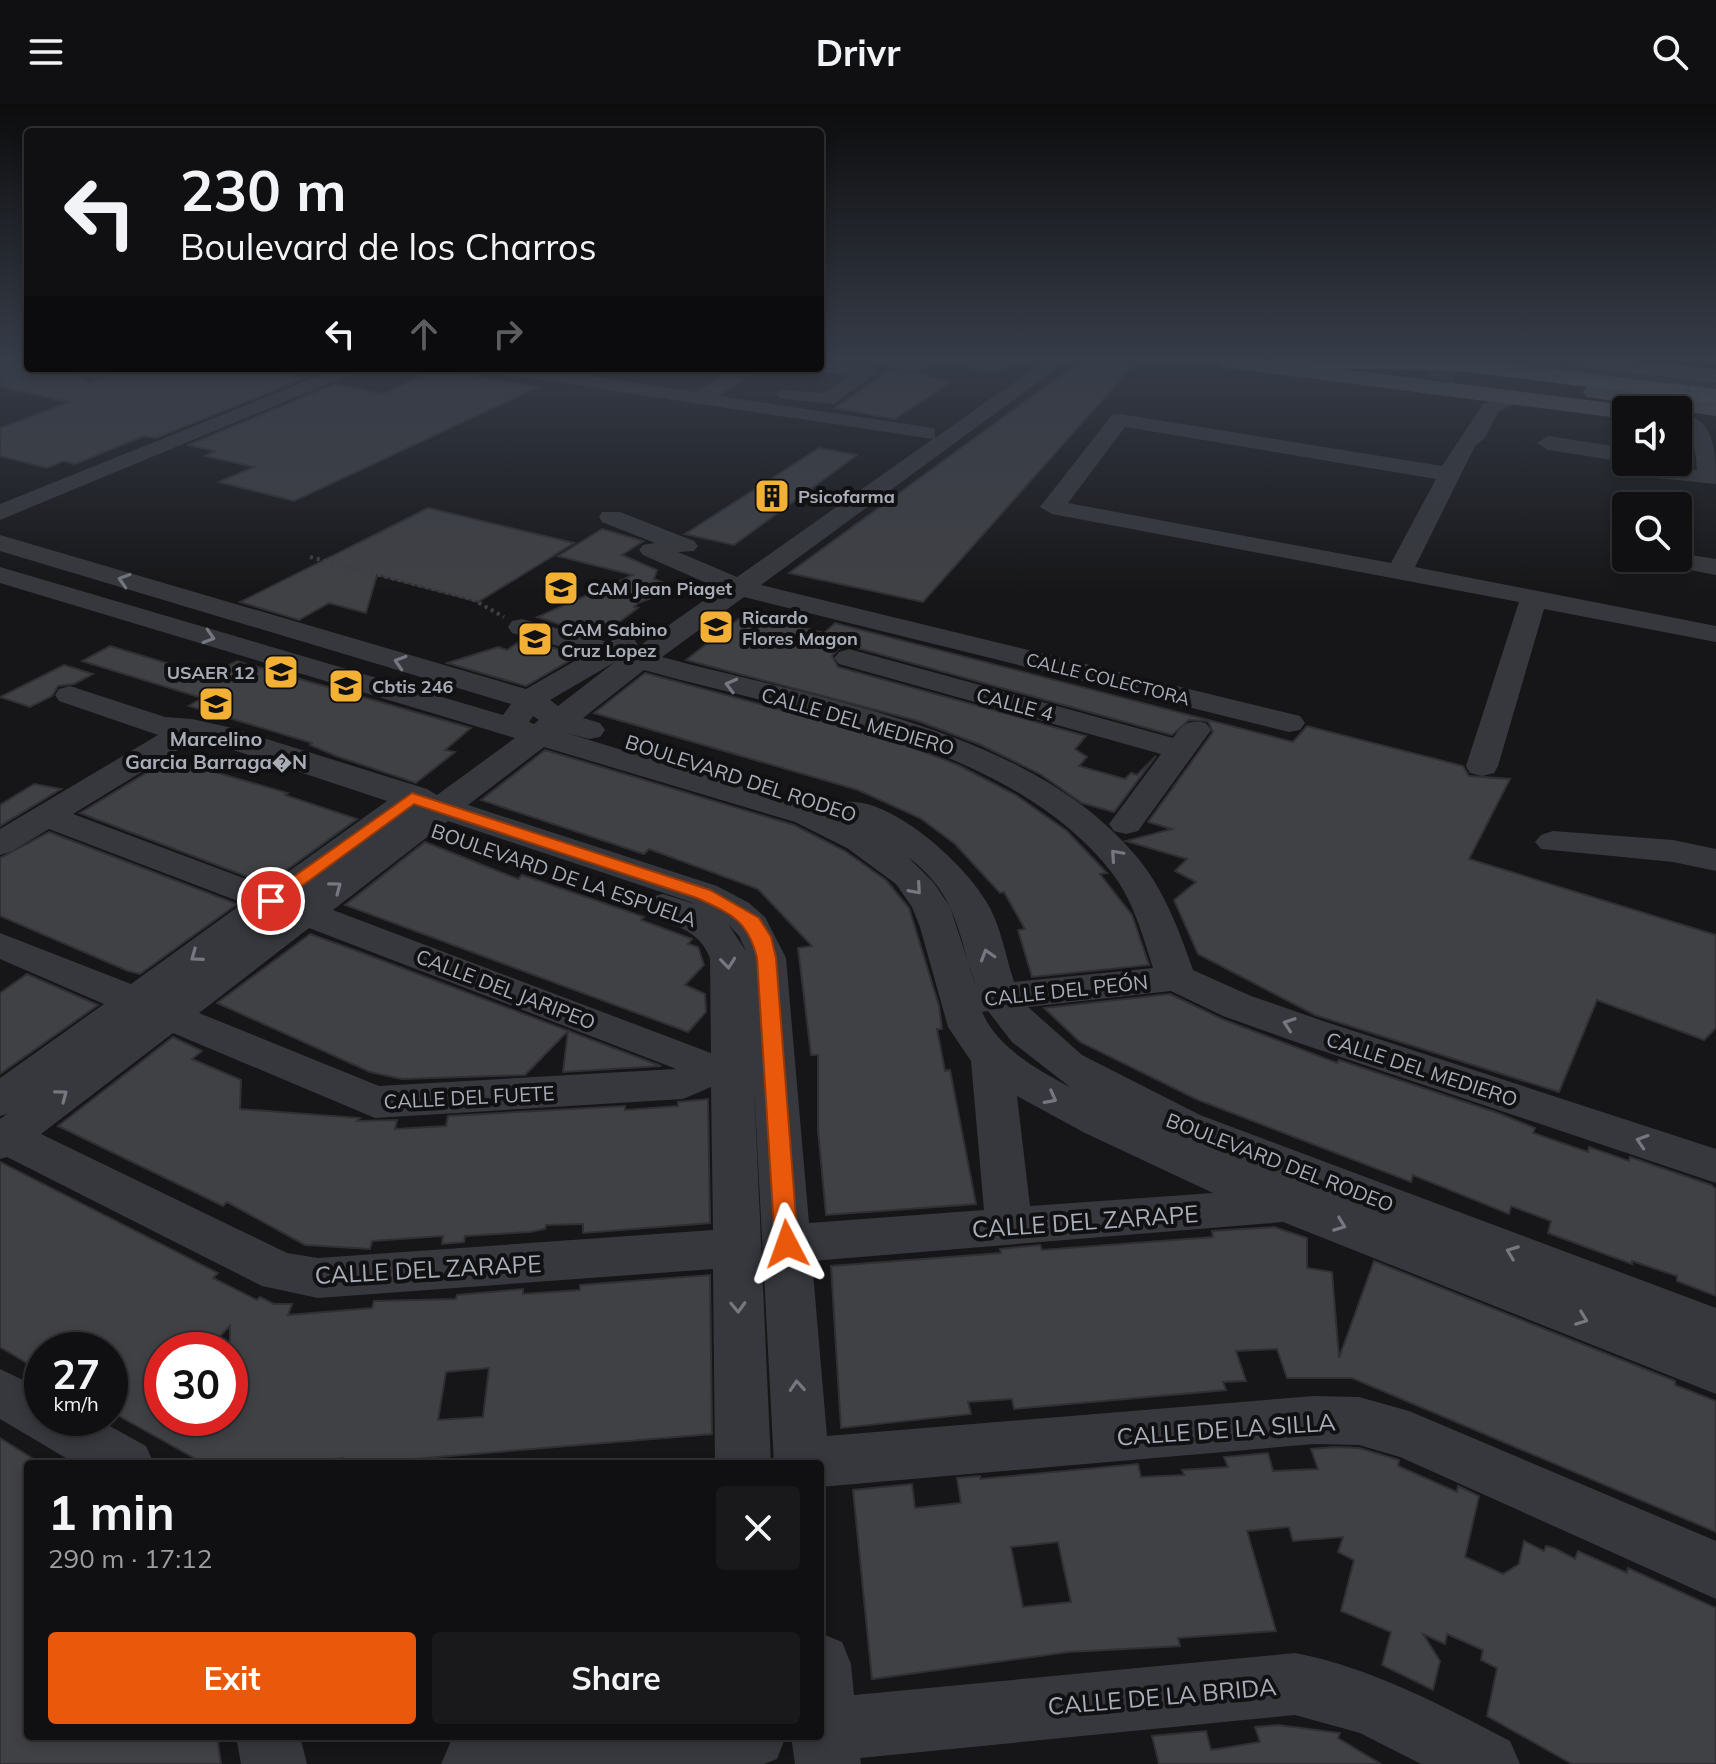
<!DOCTYPE html>
<html lang="en">
<head>
<meta charset="utf-8">
<style>
	:root { --surface:#101012; --page:#19191b; --text:#f1f3f6; --muted:#9c9d9f; --line:#303032; --accent:#ea580c }
	body { margin:0; font-family:Mulish,sans-serif; background:var(--page); color:var(--text); height:100vh; display:flex; flex-direction:column; font-size:30px; white-space:nowrap }
	* { box-sizing:border-box; margin:0 }
	p { font-size:26px; color:var(--muted) }
	.icon { flex:none; width:44px; height:44px; fill:none; stroke:currentColor; stroke-width:2; stroke-linecap:round; stroke-linejoin:round }
	.map { position:relative; flex:1; overflow:hidden }
	.sheet { position:absolute; left:24px; top:1356px; width:800px; height:280px; display:flex; flex-direction:column; background:var(--surface); border-radius:8px; box-shadow:0 4px 12px #0003,0 0 0 2px var(--line) }
	.sheet>* { flex:none }
	.banner { position:absolute; left:24px; top:24px; width:800px; height:244px; border-radius:8px; box-shadow:0 4px 12px #0003,0 0 0 2px var(--line); background:#101012; color:var(--text); overflow:hidden }
	.fabs { position:absolute; left:1612px; top:292px; display:grid; gap:16px }
	.fabs a { display:grid; place-items:center; width:80px; height:80px; border-radius:8px; background:var(--surface); box-shadow:0 4px 12px #0003,0 0 0 2px var(--line); font-size:40px }
	.speed { position:absolute; left:24px; top:1228px; display:flex; gap:16px; font-size:40px; font-weight:700; text-align:center }
	.speed>* { display:grid; place-content:center; width:104px; height:104px; border-radius:50%; background:var(--surface); box-shadow:0 4px 12px #0003,0 0 0 2px var(--line); line-height:1 }
	.speed small { font-size:20px; font-weight:400 }
	.speed .limit { border:12px solid #d22; background:#fff; color:#111 }
	.pin { position:absolute; display:grid; place-items:center; width:68px; height:68px; color:#fff; margin:-34px; border:4px solid #fff; border-radius:50%; box-shadow:0 2px 8px #0007 }
	.me { position:absolute; width:88px; margin:-44px; rotate:356deg; stroke-linejoin:round; filter:drop-shadow(0 0 6px #0008) }
	.turn { display:flex; align-items:center; gap:28px; height:168px; padding:0 24px; font-size:36px }
	.turn .icon { width:104px; height:104px; stroke-width:2.5 }
	.turn b { display:block; font-size:56px; line-height:68px }
	.lanes { display:flex; align-items:center; height:76px; padding:0 24px; background:#0003; justify-content:center; gap:40px; direction:ltr }
	.lanes .off { opacity:.35 }
	.round { display:grid; place-items:center; flex:none; width:84px; height:84px; border-radius:8px; background:var(--page) }
	.head { display:flex; align-items:center; justify-content:space-between; height:136px; padding:0 24px }
	h1 { font-size:48px; font-weight:700; line-height:60px }
	.action { display:flex; gap:16px; margin-top:auto; padding:16px 24px }
	.action a { flex:1; height:92px; border-radius:8px; background:var(--accent); color:#fff; font-size:32px; font-weight:700; line-height:92px; text-align:center }
	.action a+a { background:var(--page); color:var(--text) }
	header { display:flex; justify-content:space-between; align-items:center; height:104px; padding:0 24px; background:var(--surface); font-size:36px; font-weight:700 }
	.map>svg:first-child { display:block }
	.building { fill:#404145; stroke:#303034; stroke-width:2; fill-rule:evenodd }
	.lines { fill:none; stroke-linecap:round; stroke-linejoin:round }
	.major-tunnel { stroke:#333438; stroke-width:25; stroke-dasharray:25 13; stroke-linecap:butt }
	.path { stroke:#3d3f44; stroke-width:4; stroke-dasharray:3 4; stroke-linecap:butt }
	.minor { fill:#37383d; fill-rule:evenodd }
	.major { fill:#53555c; fill-rule:evenodd }
	.highway { fill:#63666e; fill-rule:evenodd }
	.path-bridge { stroke:#3d3f44; stroke-width:3; stroke-dasharray:2 3; stroke-linecap:butt }
	.oneway { stroke:#757881 }
	.route { fill:#ea580c; stroke:#983908; stroke-width:2 }
	.labels { text-anchor:middle; dominant-baseline:central; stroke-width:8; stroke-linejoin:round; paint-order:stroke }
	.far-poi-label { font-size:18px; font-weight:bold; fill:#a8adb8; stroke:#111113; text-anchor:start }
	.far-street-label { font-size:18px; fill:#a8adb8; stroke:#111113 }
	.street-label { font-size:20px; fill:#a8adb8; stroke:#111113 }
	.poi-label { font-size:20px; font-weight:bold; fill:#a8adb8; stroke:#111113 }
	.near-street-label { font-size:24px; fill:#a8adb8; stroke:#111113 }
</style>
</head>
<body>
<header><svg class="icon" aria-label="menu" viewBox="0 0 24 24"><path d="M4 6h16M4 12h16M4 18h16"/></svg>Drivr<svg class="icon" aria-label="search" viewBox="0 0 24 24"><circle cx="10" cy="10" r="6"/><path d="M15 15l6 6"/></svg></header>
<div class="map">
<svg width="1716" height="1660" viewBox="0 0 1716 1660">
	<rect width="100%" height="100%" fill="#161618"/>
	<!-- building -->
	<g class="building">
		<polygon points="0,256 28,258 28,264 84,264 78,270 89,279 119,264 252,264 305,274 156,334 144,332 75,360 63,357 47,364 0,352 0,324 70,298 0,283"/>
		<polygon points="1082,256 1138,256 923,498 789,469"/>
		<polygon points="889,267 931,270 926,273 950,278 895,315 835,304"/>
		<polygon points="448,268 538,283 294,397 219,378 254,363 205,352 215,347 188,341 335,280 383,290 427,269"/>
		<polygon points="819,344 857,351 734,441 685,430"/>
		<polygon points="428,404 574,439 478,498 377,471 366,509 329,499 299,516 240,498"/>
		<polygon points="602,425 643,437 622,451 657,466 654,475 667,480 645,493 649,495 638,499 634,503 638,504 599,533 537,513 633,471 558,452"/>
		<polygon points="746,509 824,529 835,519 1293,638 1307,622 1463,662 1469,672 1510,675 1469,755 1716,831 1716,924 1704,936 1597,896 1559,988 1315,911 1198,850 1174,796 1196,778 1175,767 1187,755 1126,737 1172,725 1148,718 1213,628 1208,617 1189,616 1172,631 850,542 838,545 832,552 838,563 1086,632 1075,645 1087,653 1079,662 1125,675 1131,669 1137,671 1156,652 1114,708 1082,699 1040,670 981,641 918,617 686,556"/>
		<polygon points="523,535 579,551 526,582 447,559 498,543 507,546"/>
		<polygon points="110,542 209,572 237,557 471,624 445,646 455,648 416,679 336,652 310,641 312,639 189,602 202,594 82,557"/>
		<polygon points="64,561 93,570 74,580 58,582 52,592 30,603 0,593"/>
		<polygon points="645,569 896,637 958,661 1016,691 1067,727 1107,769 1100,770 1132,811 1149,861 1032,873 1018,826 1025,825 1004,788 1000,789 955,740 920,714 858,686 594,609"/>
		<polygon points="545,646 794,721 845,747 886,776 909,804 939,902 942,925 937,925 945,967 950,966 976,1100 826,1111 818,1026 818,951 811,951 798,844 812,842 758,785 649,745 644,750 481,696"/>
		<polygon points="169,655 288,689 285,691 357,715 267,780 80,709"/>
		<polygon points="34,680 61,685 0,722 0,701"/>
		<polygon points="49,728 237,800 140,870 128,867 0,812 0,754"/>
		<polygon points="425,738 518,775 522,771 644,813 641,816 692,835 688,840 698,843 704,861 685,881 705,890 706,908 688,928 345,801"/>
		<polygon points="310,830 360,848 661,962 563,968 568,927 525,971 402,975 370,968 217,899"/>
		<polygon points="27,870 98,901 0,970 0,889"/>
		<polygon points="1170,890 1222,915 1337,959 1339,956 1498,1009 1535,1024 1533,1029 1588,1048 1589,1043 1629,1057 1630,1053 1711,1081 1716,1085 1716,1192 1677,1177 1677,1172 1632,1157 1632,1160 1548,1129 1551,1117 1511,1102 1509,1110 1413,1071 1411,1078 1196,995 1080,938 1044,904"/>
		<polygon points="173,933 202,947 192,955 241,976 240,1005 360,1014 357,1017 397,1016 395,1025 446,1022 448,1012 625,1002 625,1006 678,1002 678,998 708,995 710,1119 583,1129 583,1120 546,1121 545,1125 530,1128 465,1132 464,1138 442,1140 443,1132 372,1137 370,1145 305,1141 227,1098 223,1102 58,1022"/>
		<path d="M0,1058L218,1169L213,1174L257,1196L260,1193L274,1200H292L288,1211L372,1204L374,1197L456,1195L457,1191L523,1185V1190L580,1186V1181L710,1171L712,1330L354,1360H342L343,1354L294,1360H205L110,1307V1246H42V1268L0,1243ZM230,1222V1314H162V1246H206ZM489,1264L483,1313L438,1316L446,1268Z"/>
		<polygon points="1274,1123 1307,1134 1307,1164 1332,1168 1339,1254 1374,1157 1675,1277 1675,1281 1716,1297 1716,1428 1352,1274 1287,1274 1277,1245 1236,1247 1246,1277 1223,1278 1226,1286 1014,1305 1012,1295 968,1298 971,1310 841,1324 831,1162 1001,1149 1000,1145 1040,1141 1042,1146 1213,1133 1212,1127"/>
		<polygon points="0,1334 40,1359 28,1360 28,1632 217,1632 221,1660 0,1660"/>
		<path d="M1335,1343L1359,1344L1399,1356L1398,1362L1457,1388L1458,1382L1479,1392L1465,1453L1503,1470L1519,1460L1524,1437L1544,1447L1546,1442L1554,1444L1575,1455L1578,1447L1627,1469L1628,1464L1716,1504V1660H1572L1487,1612L1497,1564L1481,1556L1483,1546L1447,1530L1445,1540L1423,1530L1440,1557L1433,1586L1382,1561L1391,1528L1341,1507L1354,1456L1338,1448L1343,1433L1293,1437L1289,1423L1247,1427L1276,1527L1178,1534L1180,1542L1069,1548L872,1575L853,1386L912,1380L915,1404L961,1399L957,1374L980,1372V1375L1138,1360L1141,1373L1184,1371L1182,1366L1228,1363L1224,1353L1268,1349L1273,1367L1318,1365L1311,1345ZM1058,1438L1071,1498L1023,1503L1011,1443Z"/>
		<polygon points="1278,1621 1340,1629 1338,1634 1381,1660 1159,1660 1152,1632 1206,1627 1211,1646 1260,1638 1255,1623"/>
	</g>
	<g class="lines">
		<!-- major-tunnel -->
		<polyline class="major-tunnel" points="1436,256 1440,263 1462,270"/>
		<!-- path -->
		<polyline class="path" points="310,453 472,495 504,513"/>
		<!-- minor -->
		<g class="minor">
			<polygon points="820,256 867,262 877,268 834,300 779,294 776,290 779,286 823,289 849,272 813,266 820,264"/>
			<path d="M872,256H942C928,270 886,270 872,256Z"/>
			<polygon points="969,256 1018,256 996,269 969,264 966,260"/>
			<path d="M1046,256H1068L761,481L1300,612L1305,619L1300,626L1289,628L744,493L662,553C816,595 1029,624 1136,752C1164,785 1179,826 1193,866L1251,892L1323,917L1716,1045V1079L1293,937L1223,912L1171,887L1028,903L1082,951L1200,1011L1716,1204V1290L1283,1118L812,1157L827,1332L1314,1292L1359,1293L1409,1307L1716,1437V1495L1400,1353L1359,1341L1314,1340L820,1383V1360H774L754,982L771,1360H715L713,1165L318,1194L262,1182L7,1053L0,1055V1015L7,1010L0,1012V974L104,900L0,855V829L131,880L243,799L49,725L12,747L0,751V725L158,631L59,597L55,591L59,585L70,582L165,613L192,615L228,623L427,685L437,691L515,634L0,479V463L503,611L511,600L0,447V431L526,585L587,550L512,529L508,523L512,517L522,515L608,538L624,532L634,535L638,541L635,545L720,485L643,451L639,446L643,441L655,439L602,418L599,413L602,408H620L694,437L698,442L694,447L678,448L737,473L933,335L501,270L491,264H539L696,288L736,264H760L719,292L927,323L935,325V334ZM615,558L558,602L550,596ZM644,566C794,608 1012,639 1112,769C1133,796 1143,832 1153,864L1014,878C1005,851 1001,821 986,797C964,759 886,687 839,699L834,706L839,712L563,628L589,635L600,633L605,626L600,619L583,614ZM533,612L539,616L534,620L529,618ZM194,636L212,639L387,697L267,783L73,710ZM544,643L795,718L847,744L896,780L912,803L920,823L948,923L971,957L984,1106L809,1119L786,854L765,813L749,799L717,782L468,701ZM448,717L691,798L695,800L663,790L650,793L644,801C661,826 695,816 710,854L711,949L333,806ZM908,753C958,791 957,828 976,882L950,803L934,779ZM728,820L739,832L746,847ZM309,824L674,964L675,965L379,982L199,909ZM988,907L1012,938L1070,983C1036,965 998,944 982,908ZM173,929L375,1014L683,995L711,983L713,1126L318,1154L287,1149L41,1030ZM1017,992L1085,1029L1213,1089L1030,1102Z"/>
			<polygon points="1482,256 1538,256 1716,277 1716,289 1492,262"/>
			<polygon points="89,264 116,264 91,276 81,270"/>
			<polygon points="339,264 366,264 0,416 0,400"/>
			<path d="M1516,288L1526,294L1498,308L1485,334L1475,342L1415,463L1716,522V538L1544,505L1498,662L1494,669L1482,672L1470,669L1466,662L1519,498L1052,410L1040,403L1112,311L1120,310L1442,362L1483,300ZM1125,323L1436,375L1391,459L1068,399Z"/>
			<path d="M1683,309C1716,317 1716,350 1716,380L1637,372L1629,370L1626,358L1548,346L1537,339L1548,332L1626,344V358L1697,366C1696,348 1694,331 1678,321V310Z"/>
			<polygon points="1678,449 1716,455 1716,471 1654,459 1650,454 1678,454"/>
			<path d="M849,545L1173,634C1183,620 1188,615 1206,619L1211,626L1138,727L1126,730L1114,727L1109,720L1161,650L839,560L834,554L839,548Z"/>
			<polygon points="1553,727 1673,736 1716,745 1716,767 1673,758 1541,745 1535,738 1541,731"/>
			<polygon points="0,1265 42,1285 42,1314 95,1314 146,1342 154,1360 76,1360 0,1315"/>
			<path d="M820,1529L842,1538L851,1560L854,1591L1295,1549C1372,1564 1441,1601 1510,1637L1520,1660H1421L1360,1629L1295,1611L860,1654L861,1660H795L791,1632H820Z"/>
			<polygon points="236,1632 300,1632 307,1660 241,1660"/>
			<polygon points="463,1632 786,1632 777,1655 764,1660 441,1660 451,1637"/>
		</g>
		<!-- major -->
		<g class="major">
			<polygon points="1211,256 1272,256 1626,301 1637,306 1626,306 1626,315 1222,263"/>
			<polygon points="1569,256 1635,256 1716,265 1716,279 1580,263"/>
			<polygon points="1595,281 1716,298 1716,312 1587,293 1583,288 1587,283"/>
		</g>
		<!-- highway -->
		<polygon class="highway" points="1257,256 1476,256 1716,285 1716,299 1460,267 1268,263"/>
		<!-- path-bridge -->
		<polyline class="path-bridge" points="1678,308 1691,310 1686,256"/>
	</g>
	<!-- one-way arrows -->
	<defs><path id="oneway-chevron" d="M-2-3.5L2.5 0L-2 3.5" fill="none" stroke-width="1.6" stroke-linecap="round" stroke-linejoin="round" transform="scale(2)"/></defs>
	<g class="oneway">
		<use href="#oneway-chevron" transform="translate(124 476) rotate(-163)"/>
		<use href="#oneway-chevron" transform="translate(209 533) rotate(17)"/>
		<use href="#oneway-chevron" transform="translate(400 558) rotate(-163)"/>
		<use href="#oneway-chevron" transform="translate(731 581) rotate(-165)"/>
		<use href="#oneway-chevron" transform="translate(1116 751) rotate(-132)"/>
		<use href="#oneway-chevron" transform="translate(336 783) rotate(-37)"/>
		<use href="#oneway-chevron" transform="translate(916 785) rotate(49)"/>
		<use href="#oneway-chevron" transform="translate(987 851) rotate(-107)"/>
		<use href="#oneway-chevron" transform="translate(196 852) rotate(144)"/>
		<use href="#oneway-chevron" transform="translate(728 859) rotate(84)"/>
		<use href="#oneway-chevron" transform="translate(1289 920) rotate(-161)"/>
		<use href="#oneway-chevron" transform="translate(62 991) rotate(-37)"/>
		<use href="#oneway-chevron" transform="translate(1051 994) rotate(28)"/>
		<use href="#oneway-chevron" transform="translate(1642 1037) rotate(-162)"/>
		<use href="#oneway-chevron" transform="translate(1340 1121) rotate(21)"/>
		<use href="#oneway-chevron" transform="translate(1512 1148) rotate(-159)"/>
		<use href="#oneway-chevron" transform="translate(738 1203) rotate(88)"/>
		<use href="#oneway-chevron" transform="translate(1582 1215) rotate(21)"/>
		<use href="#oneway-chevron" transform="translate(797 1282) rotate(-94)"/>
	</g>
	<!-- sky -->
	<linearGradient id="sky" x2="0" y2="1"><stop stop-color="#0c0c0d"/><stop offset="0.52" stop-color="#363c48"/><stop offset="1" stop-color="#363c48" stop-opacity="0"/></linearGradient>
	<rect width="1716" height="488" fill="url(#sky)"/>
	<!-- route -->
	<path class="route" d="M412,689L710,786L759,814L771,833L776,854L798,1140L795,1146H779L775,1140L757,854C748,816 731,810 697,794L414,700L277,800H265V793Z"/>
	<!-- icons -->
	<defs>
		<symbol id="building-square" viewBox="-11 -11 22 22"><rect x="-9" y="-9" width="18" height="18" rx="4" fill="#f2b134" stroke="#111113"/><path d="M-4-6H4V6H1V3H-1V6H-4ZM-2.5-4.3h1.7v1.8h-1.7ZM.8-4.3h1.7v1.8H.8ZM-2.5-1h1.7V.8h-1.7ZM.8-1h1.7V.8H.8Z" fill="#111"/></symbol>
		<symbol id="school-square" viewBox="-11 -11 22 22"><rect x="-9" y="-9" width="18" height="18" rx="4" fill="#f2b134" stroke="#111113"/><path d="M0-5L7-2L0 1L-7-2ZM-4 1L0 2.5L4 1V4Q0 6-4 4Z" fill="#111"/></symbol>
		<symbol id="university-square" viewBox="-11 -11 22 22"><rect x="-9" y="-9" width="18" height="18" rx="4" fill="#f2b134" stroke="#111113"/><path d="M0-5L7-2L0 1L-7-2ZM-4 1L0 2.5L4 1V4Q0 6-4 4Z" fill="#111"/></symbol>
	</defs>
	<g fill-rule="evenodd">
		<use href="#building-square" x="752" y="372" width="40" height="40"/>
		<use href="#school-square" x="541" y="464" width="40" height="40"/>
		<use href="#school-square" x="696" y="503" width="40" height="40"/>
		<use href="#school-square" x="515" y="515" width="40" height="40"/>
		<use href="#school-square" x="261" y="548" width="40" height="40"/>
		<use href="#university-square" x="326" y="562" width="40" height="40"/>
		<use href="#school-square" x="196" y="580" width="40" height="40"/>
	</g>
	<g class="labels">
		<!-- far-poi labels -->
		<g class="far-poi-label">
			<text x="798" y="392">Psicofarma</text>
			<text x="587" y="484">CAM Jean Piaget</text>
			<text x="742" y="513">Ricardo<tspan x="742" dy="21">Flores Magon</tspan></text>
			<text x="561" y="525">CAM Sabino<tspan x="561" dy="21">Cruz Lopez</tspan></text>
			<text x="255" y="568" text-anchor="end">USAER 12</text>
			<text x="372" y="582">Cbtis 246</text>
		</g>
		<!-- far-street labels -->
		<g class="far-street-label">
			<text transform="translate(1108 575) rotate(14)">CALLE COLECTORA</text>
		</g>
		<!-- street labels -->
		<g class="street-label">
			<text transform="translate(1015 600) rotate(15)">CALLE 4</text>
			<text transform="translate(858 617) rotate(16)">CALLE DEL MEDIERO</text>
			<text transform="translate(741 674) rotate(18)">BOULEVARD DEL RODEO</text>
			<text transform="translate(564 771) rotate(19)">BOULEVARD DE LA ESPUELA</text>
			<text transform="translate(506 885) rotate(21)">CALLE DEL JARIPEO</text>
			<text transform="translate(1066 886) rotate(-6)">CALLE DEL PEÓN</text>
			<text transform="translate(1422 965) rotate(18)">CALLE DEL MEDIERO</text>
			<text transform="translate(469 993) rotate(-3)">CALLE DEL FUETE</text>
			<text transform="translate(1280 1058) rotate(21)">BOULEVARD DEL RODEO</text>
		</g>
		<!-- poi labels -->
		<g class="poi-label">
			<text x="216" y="634">Marcelino<tspan x="216" dy="23">Garcia Barraga�N</tspan></text>
		</g>
		<!-- near-street labels -->
		<g class="near-street-label">
			<text transform="translate(1085 1117) rotate(-4)">CALLE DEL ZARAPE</text>
			<text transform="translate(428 1165) rotate(-3)">CALLE DEL ZARAPE</text>
			<text transform="translate(1226 1325) rotate(-4)">CALLE DE LA SILLA</text>
			<text transform="translate(1162 1592) rotate(-5)">CALLE DE LA BRIDA</text>
		</g>
	</g>
</svg>
<div class="fabs">
<a><svg class="icon" aria-label="sound" viewBox="0 0 24 24"><path d="M4 9h4l5-4v14l-5-4H4zM17 9q2 3 0 6"/></svg></a>
<a><svg class="icon" aria-label="search" viewBox="0 0 24 24"><circle cx="10" cy="10" r="6"/><path d="M15 15l6 6"/></svg></a>
</div>
<div class="speed"><div>27<small>km/h</small></div><div class="limit">30</div></div>
<div class="pin" style="left:271px;top:797px;background:#d93025"><svg class="icon" aria-label="arrive" viewBox="0 0 24 24"><path d="M6 21V4h12l-3 4 3 4H6"/></svg></div>
<svg class="me" style="left:787px;top:1140px" viewBox="-20 -20 40 40"><path d="M0-17L14 15 0 8-14 15z" fill="#ea580c" stroke="#fff" stroke-width="4"/></svg>
<div class="banner">
<div class="turn"><svg class="icon" aria-label="left" viewBox="0 0 24 24"><path d="M17 20v-9H6M10 6l-5 5 5 5"/></svg><div><b>230 m</b>Boulevard de los Charros</div></div>
<div class="lanes"><svg class="icon" aria-label="left" viewBox="0 0 24 24"><path d="M17 20v-9H6M10 6l-5 5 5 5"/></svg><svg class="icon off" aria-label="ahead" viewBox="0 0 24 24"><path d="M12 20V5M6 11l6-6 6 6"/></svg><svg class="icon off" aria-label="right" viewBox="0 0 24 24"><path d="M7 20v-9h11M14 6l5 5-5 5"/></svg></div>
</div>
<section class="sheet">
<div class="head"><div><h1>1 min</h1><p>290 m · 17:12</p></div><a class="round"><svg class="icon" aria-label="close" viewBox="0 0 24 24"><path d="M6 6l12 12M18 6L6 18"/></svg></a></div>
<div class="action"><a>Exit</a><a>Share</a></div>
</section>
</div>
</body>
</html>
